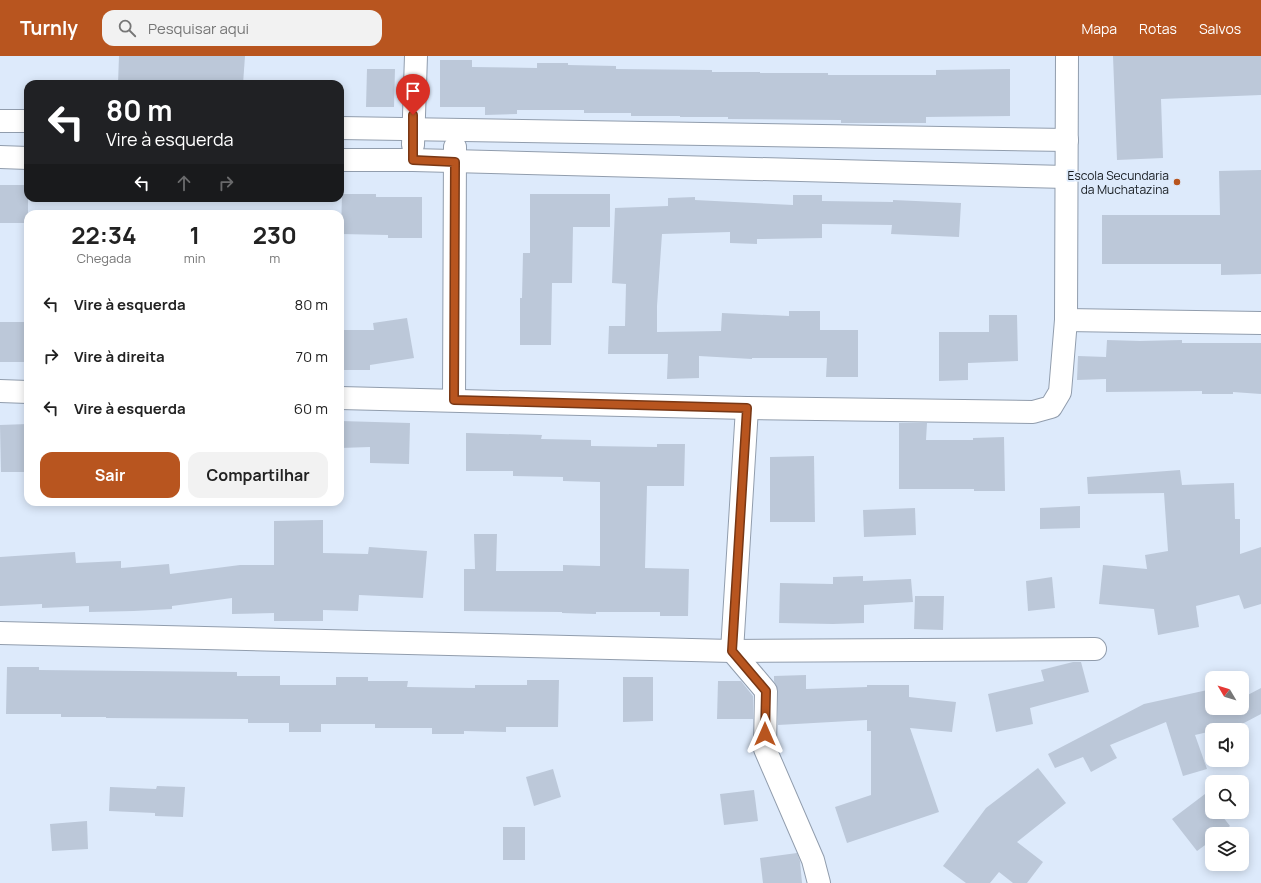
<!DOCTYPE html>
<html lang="pt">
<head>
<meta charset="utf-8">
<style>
	:root { --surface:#fff; --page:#f2f2f2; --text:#222; --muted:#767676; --accent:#b8551f }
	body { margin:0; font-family:Manrope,sans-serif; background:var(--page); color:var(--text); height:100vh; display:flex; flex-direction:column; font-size:15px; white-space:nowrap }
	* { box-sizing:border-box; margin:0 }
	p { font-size:13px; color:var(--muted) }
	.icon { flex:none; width:22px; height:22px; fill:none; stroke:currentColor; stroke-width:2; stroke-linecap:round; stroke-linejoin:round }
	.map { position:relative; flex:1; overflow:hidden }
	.sheet { position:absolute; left:24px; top:154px; width:320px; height:296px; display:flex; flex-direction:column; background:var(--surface); border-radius:12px; box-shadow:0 2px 10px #0003 }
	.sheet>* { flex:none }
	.banner { position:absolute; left:24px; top:24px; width:320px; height:122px; border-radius:12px; box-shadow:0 2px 10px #0003; background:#202124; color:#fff; overflow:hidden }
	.needle { width:26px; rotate:308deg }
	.tools { position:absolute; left:1205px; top:615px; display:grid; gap:8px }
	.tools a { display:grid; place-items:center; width:44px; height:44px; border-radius:8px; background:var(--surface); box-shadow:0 2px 10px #0003; font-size:20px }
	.pin { position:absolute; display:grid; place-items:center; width:34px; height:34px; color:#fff; margin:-41px -17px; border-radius:50% 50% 50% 0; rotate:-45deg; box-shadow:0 0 4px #0007 }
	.pin .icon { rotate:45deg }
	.me { position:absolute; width:44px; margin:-22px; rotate:0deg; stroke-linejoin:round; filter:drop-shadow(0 0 3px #0008) }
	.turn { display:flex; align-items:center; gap:14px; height:84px; padding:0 16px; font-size:18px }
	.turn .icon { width:52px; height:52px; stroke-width:2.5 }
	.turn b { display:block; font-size:28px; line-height:34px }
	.lanes { display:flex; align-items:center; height:38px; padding:0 16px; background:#0003; justify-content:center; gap:20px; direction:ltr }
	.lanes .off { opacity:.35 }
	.eta { display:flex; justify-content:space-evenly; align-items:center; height:68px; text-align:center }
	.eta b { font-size:24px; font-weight:700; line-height:28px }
	.cta { display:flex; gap:8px; margin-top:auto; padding:8px 16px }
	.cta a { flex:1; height:46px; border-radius:12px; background:var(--accent); color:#fff; font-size:16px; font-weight:700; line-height:46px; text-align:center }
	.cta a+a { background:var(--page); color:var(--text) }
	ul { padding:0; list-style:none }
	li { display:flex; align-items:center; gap:12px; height:52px; padding:0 16px }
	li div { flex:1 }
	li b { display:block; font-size:15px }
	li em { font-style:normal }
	header { display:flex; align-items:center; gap:24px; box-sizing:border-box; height:56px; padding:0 20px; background:var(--accent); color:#fff }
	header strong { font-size:19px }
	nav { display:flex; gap:22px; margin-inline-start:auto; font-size:14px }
	.search { width:280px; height:36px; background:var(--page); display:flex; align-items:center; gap:10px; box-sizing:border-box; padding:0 14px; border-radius:12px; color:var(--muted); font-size:15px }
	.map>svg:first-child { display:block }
	.building { fill:#bcc8d9 }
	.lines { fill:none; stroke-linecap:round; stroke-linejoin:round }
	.minor-casing { stroke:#919dad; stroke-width:24 }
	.minor { stroke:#fff; stroke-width:22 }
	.route-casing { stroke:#783714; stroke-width:10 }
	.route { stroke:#b8551f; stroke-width:7 }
	.poi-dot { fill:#b8551f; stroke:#ddeafb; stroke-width:1.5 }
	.labels { text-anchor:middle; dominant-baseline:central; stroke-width:3.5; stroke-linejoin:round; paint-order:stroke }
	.poi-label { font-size:12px; fill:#151a1f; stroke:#ddeafb; text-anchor:end }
</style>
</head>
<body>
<header>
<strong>Turnly</strong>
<div class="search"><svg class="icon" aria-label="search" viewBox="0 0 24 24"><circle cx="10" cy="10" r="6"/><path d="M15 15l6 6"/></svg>Pesquisar aqui</div>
<nav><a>Mapa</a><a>Rotas</a><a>Salvos</a></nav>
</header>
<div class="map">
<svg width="1261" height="827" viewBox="0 0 1261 827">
	<rect width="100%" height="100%" fill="#ddeafb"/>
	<!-- building -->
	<g class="building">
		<polygon points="119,0 245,0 243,28 118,28"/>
		<polygon points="1113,0 1261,0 1261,39 1161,43 1163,102 1117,104"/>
		<polygon points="440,4 472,4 472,11 537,12 537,7 568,7 568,9 616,10 616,13 712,14 712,16 760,16 760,17 828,17 828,19 936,19 936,14 1010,13 1010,60 926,61 926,67 841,67 841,64 728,63 728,61 680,61 680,60 631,60 631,57 584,57 584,54 517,54 517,58 485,59 485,51 440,51"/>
		<polygon points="367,13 395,13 394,51 366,51"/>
		<polygon points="1261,114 1261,218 1221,219 1221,208 1102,208 1102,159 1220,159 1219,115"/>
		<rect x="0" y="129" width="28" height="38"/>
		<polygon points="342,138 376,138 376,141 422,141 422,182 388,182 388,179 341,178"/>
		<polygon points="530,138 610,138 610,171 573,171 572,227 552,227 551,289 520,289 520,242 522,242 523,197 530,197"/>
		<polygon points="793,139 822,139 822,145 893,146 893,144 961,147 959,181 891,178 892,169 822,168 822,182 757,183 757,188 730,187 730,176 662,178 657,250 657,276 721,275 722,257 789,260 789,255 820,255 820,274 858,274 858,321 826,321 827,302 752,302 752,303 699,300 699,322 667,323 668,298 608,298 609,270 625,270 626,228 612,227 615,152 668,150 668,142 695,141 695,144 793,149"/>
		<polygon points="989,259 1017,259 1018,305 968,307 968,324 939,325 939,276 989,276"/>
		<polygon points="407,262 414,302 370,309 370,314 340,314 340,274 374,274 373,267"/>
		<rect x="0" y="266" width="28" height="40"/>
		<polygon points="1107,284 1140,285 1182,284 1182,287 1261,287 1261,338 1233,336 1233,338 1202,338 1202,335 1106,336 1106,323 1077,324 1078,300 1106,301"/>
		<polygon points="340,365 410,367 409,408 370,407 370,391 340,392"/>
		<polygon points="899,367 927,367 926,384 973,384 973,382 1004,381 1005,435 974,435 974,433 899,433"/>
		<polygon points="28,368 28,416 1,416 0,369"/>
		<polygon points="466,377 542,379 541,383 591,384 591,390 657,391 657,388 685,388 684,430 647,430 645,512 689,513 688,560 660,560 660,556 596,556 596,558 562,557 562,556 464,555 464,513 475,513 474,478 497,478 496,515 563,515 563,509 600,510 600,426 563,425 563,421 513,420 513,415 466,415"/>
		<polygon points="814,400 815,466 770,466 770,401"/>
		<polygon points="1180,414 1182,429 1234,427 1235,463 1240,463 1240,498 1261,491 1261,548 1244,553 1239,539 1196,550 1199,571 1158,579 1154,553 1099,548 1103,509 1147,513 1145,499 1168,495 1164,437 1088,438 1087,421"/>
		<polygon points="1080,450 1080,472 1040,473 1040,452"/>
		<polygon points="915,452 916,479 864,481 863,454"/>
		<polygon points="323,464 323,497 368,498 369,491 427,495 423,542 359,539 358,555 323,554 323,565 274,565 274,557 232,558 232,542 172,550 172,553 134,555 89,556 89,550 42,552 42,548 0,550 0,501 75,496 76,507 121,505 121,512 169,508 170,518 240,509 274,509 274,465"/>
		<polygon points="863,520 863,525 911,523 913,546 864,549 864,567 833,568 779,567 780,527 833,528 833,521"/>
		<polygon points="1052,521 1055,552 1028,555 1026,525"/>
		<polygon points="915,540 944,540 943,574 914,573"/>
		<polygon points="1073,606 1081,606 1089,636 1030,652 1033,668 996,676 988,638 1044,625 1041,614"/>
		<polygon points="7,611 39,611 39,614 237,616 237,620 280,620 280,629 336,629 336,621 368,621 368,625 408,625 407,631 475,632 475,629 527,629 527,624 559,624 558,671 506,671 506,676 464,675 464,678 432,678 432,672 375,672 375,668 321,668 321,676 289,676 289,667 248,667 248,663 106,662 106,661 61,661 61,658 6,658"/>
		<polygon points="806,619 806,633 867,631 867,629 909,629 909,641 956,646 952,676 910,672 939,756 847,787 835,751 871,739 871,675 867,675 867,664 778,669 778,635 774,625 774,620"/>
		<polygon points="623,621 653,621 653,665 623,666"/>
		<polygon points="718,625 741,625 753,640 753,663 717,663"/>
		<polygon points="1261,632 1261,658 1242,668 1195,679 1207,713 1183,720 1166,666 1110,689 1117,702 1091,716 1083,701 1055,712 1048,698 1144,648 1212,633 1212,658 1223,652 1242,652 1242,642"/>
		<polygon points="1038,712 1066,747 1017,786 1043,806 1027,827 1013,827 999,816 990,827 966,827 943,810 986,752"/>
		<polygon points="553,713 561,741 534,750 526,721"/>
		<polygon points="157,730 185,731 183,761 155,760 155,757 109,755 110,731 156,733"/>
		<polygon points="754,734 758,765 724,769 720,738"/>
		<polygon points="1205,738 1212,746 1212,756 1219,756 1230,770 1220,778 1212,778 1212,784 1197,795 1172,763"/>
		<polygon points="87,765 88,793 52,795 50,768"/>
		<rect x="503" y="771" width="22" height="33"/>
		<polygon points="797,797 800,805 802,827 763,827 760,802"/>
	</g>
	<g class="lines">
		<defs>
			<g id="minor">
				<polyline points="0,65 28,65"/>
				<polyline points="340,72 1067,84"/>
				<polyline points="413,89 416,0"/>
				<polyline points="0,101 28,102"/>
				<polyline points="340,104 413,104 1066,121"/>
				<polyline points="1066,264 1261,267"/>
				<polyline points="0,335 28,336"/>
				<polyline points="340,342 747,352 1033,356 1051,351 1060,336 1066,264 1067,0"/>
				<polyline points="454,344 455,91"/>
				<polyline points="747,352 732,595 766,635 765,693 813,804 819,827"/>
				<polyline points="0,577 732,595 1095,593"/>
			</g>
		</defs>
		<!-- minor casing -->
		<use href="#minor" class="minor-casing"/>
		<!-- minor -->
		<use href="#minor" class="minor"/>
	</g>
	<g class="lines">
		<defs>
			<polyline id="route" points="413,59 413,104 455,106 454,344 747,352 732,595 766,635 765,678"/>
		</defs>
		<!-- route casing -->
		<use href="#route" class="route-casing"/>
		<!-- route -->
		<use href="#route" class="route"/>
	</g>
	<!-- markers -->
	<circle class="poi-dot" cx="1177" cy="126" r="4"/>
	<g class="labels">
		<!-- poi labels -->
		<g class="poi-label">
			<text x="1169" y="119">Escola Secundaria<tspan x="1169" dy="14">da Muchatazina</tspan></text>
		</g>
	</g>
</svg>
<div class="tools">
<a><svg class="needle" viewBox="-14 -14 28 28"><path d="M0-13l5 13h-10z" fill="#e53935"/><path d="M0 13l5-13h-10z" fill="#767676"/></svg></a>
<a><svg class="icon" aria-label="sound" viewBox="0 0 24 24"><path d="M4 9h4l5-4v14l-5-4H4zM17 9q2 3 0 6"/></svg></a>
<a><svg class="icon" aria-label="search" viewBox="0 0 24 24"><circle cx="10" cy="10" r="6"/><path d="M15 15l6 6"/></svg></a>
<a><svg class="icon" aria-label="layers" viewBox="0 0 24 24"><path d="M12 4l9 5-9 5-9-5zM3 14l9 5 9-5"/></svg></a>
</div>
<div class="pin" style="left:413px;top:59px;background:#d93025"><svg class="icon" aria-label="arrive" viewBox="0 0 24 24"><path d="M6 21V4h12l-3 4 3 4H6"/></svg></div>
<svg class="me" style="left:765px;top:678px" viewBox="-20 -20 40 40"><path d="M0-17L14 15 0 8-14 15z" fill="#b8551f" stroke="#fff" stroke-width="4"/></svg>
<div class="banner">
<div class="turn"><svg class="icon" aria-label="left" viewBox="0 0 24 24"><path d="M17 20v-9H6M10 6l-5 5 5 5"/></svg><div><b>80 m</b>Vire à esquerda</div></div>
<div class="lanes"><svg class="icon" aria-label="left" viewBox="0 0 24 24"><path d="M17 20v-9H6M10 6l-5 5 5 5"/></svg><svg class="icon off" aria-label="ahead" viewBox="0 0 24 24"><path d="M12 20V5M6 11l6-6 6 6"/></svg><svg class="icon off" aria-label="right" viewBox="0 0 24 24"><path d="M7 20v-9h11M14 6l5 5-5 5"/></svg></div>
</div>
<section class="sheet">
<div class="eta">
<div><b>22:34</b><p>Chegada</p></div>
<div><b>1</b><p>min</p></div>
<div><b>230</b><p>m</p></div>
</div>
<ul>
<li><svg class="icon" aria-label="left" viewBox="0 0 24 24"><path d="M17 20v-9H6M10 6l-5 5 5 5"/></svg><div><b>Vire à esquerda</b></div><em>80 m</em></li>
<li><svg class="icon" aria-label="right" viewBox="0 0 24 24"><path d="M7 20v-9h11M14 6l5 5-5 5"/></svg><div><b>Vire à direita</b></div><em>70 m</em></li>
<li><svg class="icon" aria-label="left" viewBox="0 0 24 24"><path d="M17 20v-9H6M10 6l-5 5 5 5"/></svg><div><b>Vire à esquerda</b></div><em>60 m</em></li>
</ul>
<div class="cta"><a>Sair</a><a>Compartilhar</a></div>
</section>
</div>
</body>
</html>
